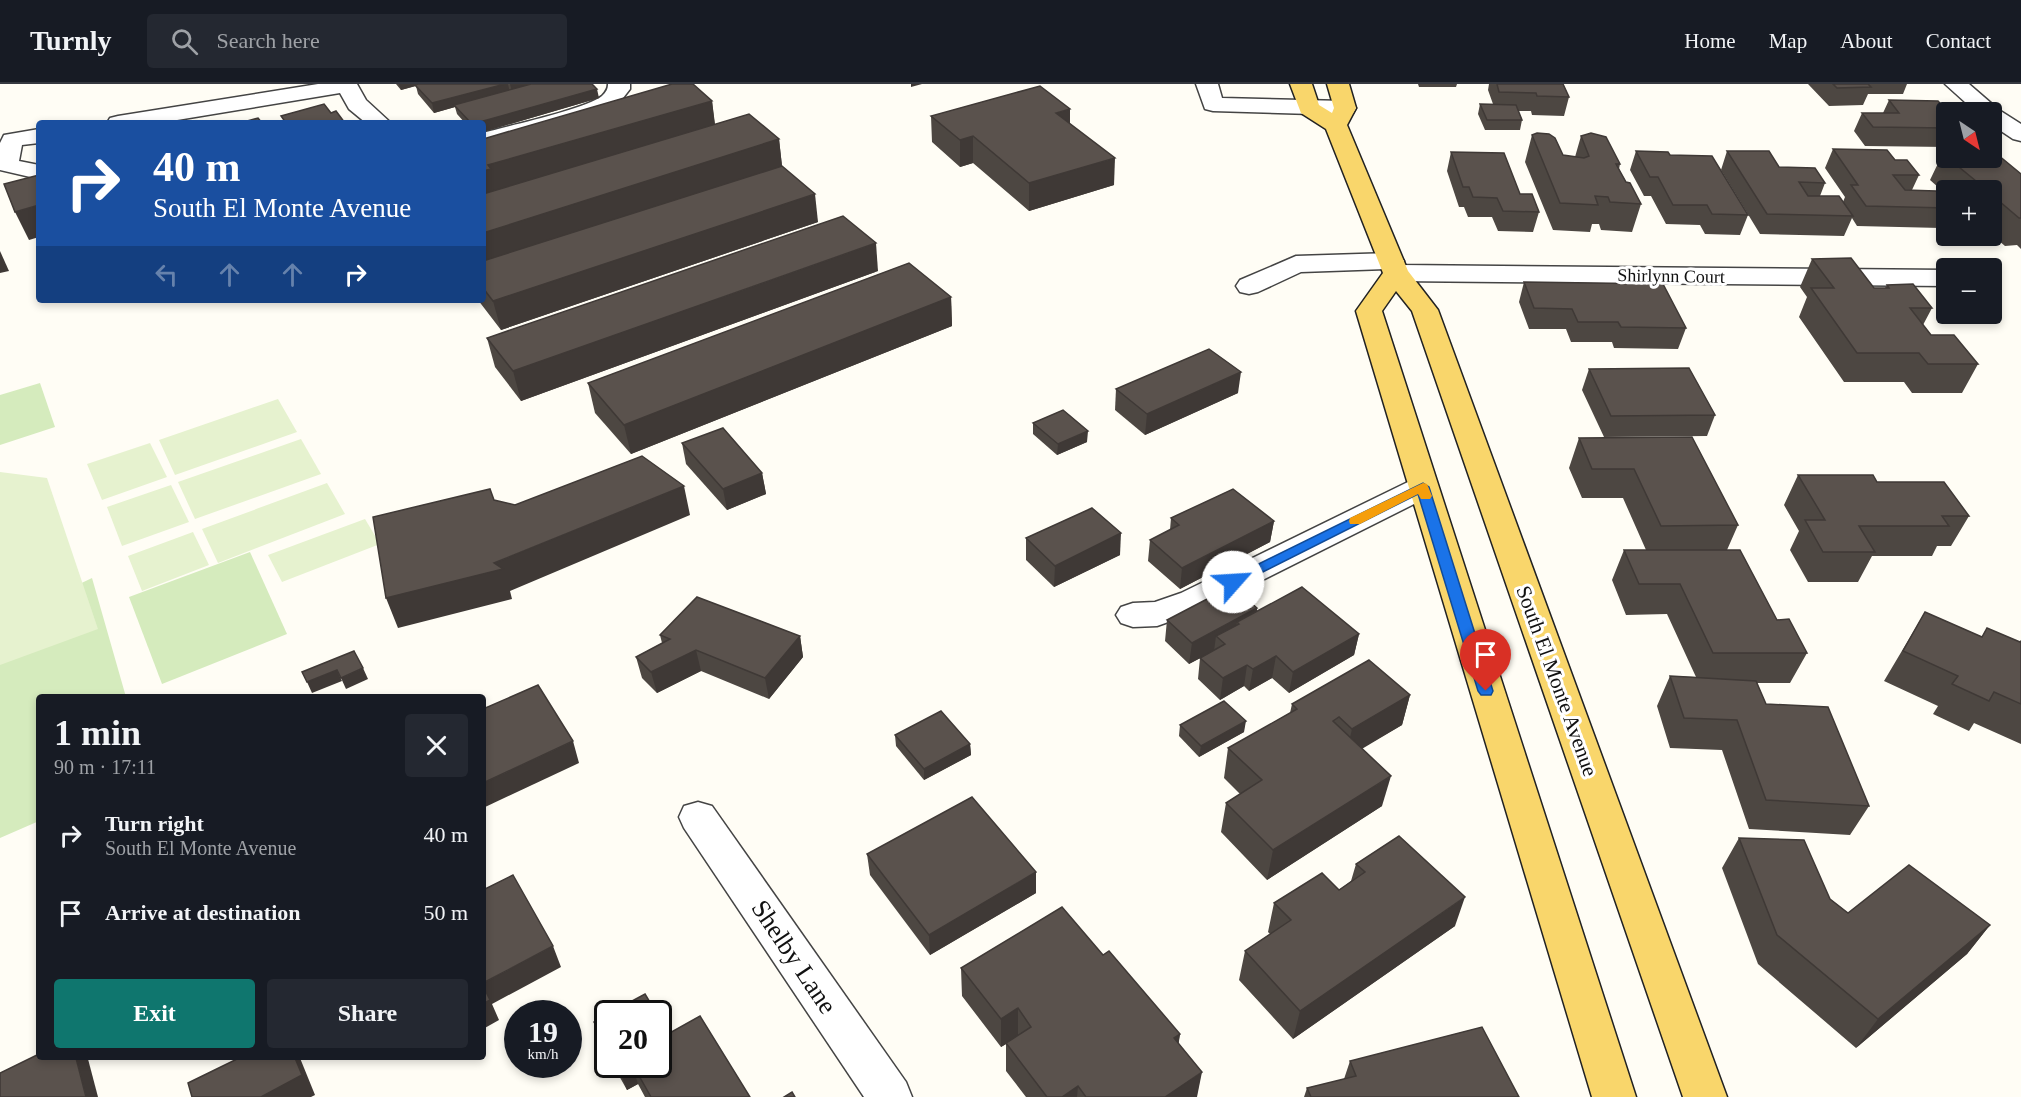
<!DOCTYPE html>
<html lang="en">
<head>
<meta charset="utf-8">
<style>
	:root { --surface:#171b24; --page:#242831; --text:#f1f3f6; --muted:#9ea1a6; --line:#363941; --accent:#0f766e }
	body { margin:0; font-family:Georgia,serif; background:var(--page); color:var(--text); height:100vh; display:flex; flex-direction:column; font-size:22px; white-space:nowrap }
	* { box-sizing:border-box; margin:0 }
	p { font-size:20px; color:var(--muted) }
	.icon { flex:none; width:33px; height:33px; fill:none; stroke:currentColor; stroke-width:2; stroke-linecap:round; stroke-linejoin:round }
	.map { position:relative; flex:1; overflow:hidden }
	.side { position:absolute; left:36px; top:610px; width:450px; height:366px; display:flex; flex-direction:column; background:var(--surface); border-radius:6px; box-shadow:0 3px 9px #0003 }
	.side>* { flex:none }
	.guide { position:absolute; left:36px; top:36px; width:450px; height:183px; border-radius:6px; box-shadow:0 3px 9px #0003; background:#1a4fa0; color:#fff; overflow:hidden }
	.needle { width:39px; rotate:145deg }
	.buttons { position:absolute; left:1936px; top:18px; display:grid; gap:12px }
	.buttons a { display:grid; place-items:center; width:66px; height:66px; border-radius:6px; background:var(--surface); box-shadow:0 3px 9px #0003; font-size:30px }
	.speed { position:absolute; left:504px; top:916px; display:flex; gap:12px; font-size:30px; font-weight:700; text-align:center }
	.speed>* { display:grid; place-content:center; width:78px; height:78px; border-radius:50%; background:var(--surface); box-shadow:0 3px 9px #0003; line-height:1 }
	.speed small { font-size:15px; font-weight:400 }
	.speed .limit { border:3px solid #111; border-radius:9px; background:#fff; color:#111 }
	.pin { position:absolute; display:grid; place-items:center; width:51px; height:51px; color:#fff; margin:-62px -26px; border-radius:50% 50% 50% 0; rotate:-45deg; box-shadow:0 0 6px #0007 }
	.pin .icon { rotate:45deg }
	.me { position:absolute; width:66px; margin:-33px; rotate:64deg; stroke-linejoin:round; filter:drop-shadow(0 0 4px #0008) }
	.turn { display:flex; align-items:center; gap:21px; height:126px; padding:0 18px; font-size:27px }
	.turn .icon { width:78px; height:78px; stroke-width:2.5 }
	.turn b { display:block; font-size:42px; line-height:51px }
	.lanes { display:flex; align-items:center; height:57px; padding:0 18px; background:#0003; justify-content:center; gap:30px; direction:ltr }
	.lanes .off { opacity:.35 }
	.round { display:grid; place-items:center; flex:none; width:63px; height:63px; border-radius:6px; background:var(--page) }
	.overview { display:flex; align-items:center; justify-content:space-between; height:102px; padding:0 18px }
	h1 { font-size:36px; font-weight:700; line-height:45px }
	.primary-button { display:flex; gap:12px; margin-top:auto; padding:12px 18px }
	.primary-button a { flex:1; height:69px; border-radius:6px; background:var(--accent); color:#fff; font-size:24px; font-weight:700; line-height:69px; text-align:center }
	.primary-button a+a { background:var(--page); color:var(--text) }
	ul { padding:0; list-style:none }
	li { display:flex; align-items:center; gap:18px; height:78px; padding:0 18px }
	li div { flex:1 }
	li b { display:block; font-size:22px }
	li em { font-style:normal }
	header { display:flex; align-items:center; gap:36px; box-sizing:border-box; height:84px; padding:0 30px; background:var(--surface); border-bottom:2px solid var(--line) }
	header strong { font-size:28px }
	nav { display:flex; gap:33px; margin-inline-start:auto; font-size:21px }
	.search { width:420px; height:54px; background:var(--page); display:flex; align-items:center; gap:15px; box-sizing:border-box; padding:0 21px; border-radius:6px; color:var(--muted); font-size:22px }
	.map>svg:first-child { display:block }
	.green { fill:#d5ebbd }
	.pitch { fill:#e6f2cf }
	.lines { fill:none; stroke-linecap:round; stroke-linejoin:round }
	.minor-casing { stroke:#444; stroke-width:3 }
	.major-casing { stroke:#222; stroke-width:3 }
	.minor { fill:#fff; fill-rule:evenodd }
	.major { fill:#f9d66b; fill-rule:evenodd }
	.wall { fill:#4d4742 }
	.shaded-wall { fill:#3f3936 }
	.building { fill:#5a524d; stroke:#3f3936; stroke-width:1.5 }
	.route { fill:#1a73e8; stroke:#114b97; stroke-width:1.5 }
	.slow { fill:#f59e0b }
	.labels { text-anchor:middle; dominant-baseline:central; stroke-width:6; stroke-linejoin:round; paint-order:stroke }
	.far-street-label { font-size:18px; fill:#111; stroke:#fff }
	.street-label { font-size:21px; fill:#111; stroke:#fff }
	.near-street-label { font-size:26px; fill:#111; stroke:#fff }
</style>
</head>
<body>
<header>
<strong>Turnly</strong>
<div class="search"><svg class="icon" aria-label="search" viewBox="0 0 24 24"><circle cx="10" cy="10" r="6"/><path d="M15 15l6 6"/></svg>Search here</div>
<nav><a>Home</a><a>Map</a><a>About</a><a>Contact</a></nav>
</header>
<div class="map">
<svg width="2021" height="1013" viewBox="0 0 2021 1013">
	<rect width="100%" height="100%" fill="#fffdf5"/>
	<!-- green -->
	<g class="green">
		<polygon points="40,299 55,343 0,361 0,311"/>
		<polygon points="250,468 287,550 162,600 129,513"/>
		<polygon points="92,494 126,613 39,614 39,737 0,754 0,538"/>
	</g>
	<!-- pitch -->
	<g class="pitch">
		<polygon points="278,315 297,348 175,391 159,356"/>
		<polygon points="301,355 321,390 195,435 178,398"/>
		<polygon points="150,359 167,393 102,416 87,380"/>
		<polygon points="0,388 47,394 98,545 0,581"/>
		<polygon points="327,399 345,430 218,479 202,445"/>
		<polygon points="171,401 189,438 122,462 107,423"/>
		<polygon points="365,435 380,460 282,498 268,471"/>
		<polygon points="193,448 209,481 142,507 128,472"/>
	</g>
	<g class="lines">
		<defs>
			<g id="minor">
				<polygon points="318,0 357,0 366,16 391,39 366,39 349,25 340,9 159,39 107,39 110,34 118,32"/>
				<path d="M608,0H630V5L616,23L591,33L483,63V49C507,42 586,25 602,12C606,8 608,5 608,0Z"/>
				<polygon points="1196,0 1218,0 1222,14 1345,17 1353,19 1356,24 1353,29 1345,31 1213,27 1205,25"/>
				<polygon points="1945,0 1969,0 1999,26 2021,40 2021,57 2013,55 1992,41 1992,28 1976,28"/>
				<polygon points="39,45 39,59 22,61 19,77 39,81 39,95 0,86 0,59 4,51"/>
				<polygon points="1391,169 1400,172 1404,177 1401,181 1947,186 1947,202 1396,197 1387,194 1383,189 1386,185 1301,188 1258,208 1249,210 1240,208 1236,202 1240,196 1296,172"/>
				<polygon points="1423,393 1434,396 1438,403 1434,410 1205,525 1157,542 1133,543 1121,539 1116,531 1121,523 1133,519 1155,518 1181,509 1412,396"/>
				<polygon points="698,718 712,722 906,998 912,1013 864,1013 684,744 679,733 684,722"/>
			</g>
			<polygon id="major" points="1290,0 1312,0 1319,21 1332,29 1334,24 1327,0 1349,0 1356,24 1347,41 1408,187 1438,226 1727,1013 1683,1013 1412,227 1396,207 1382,227 1636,1013 1592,1013 1356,227 1383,189 1326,45 1301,29"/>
		</defs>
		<!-- minor casing -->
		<use href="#minor" class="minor-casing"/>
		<!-- major casing -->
		<use href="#major" class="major-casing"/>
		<!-- minor -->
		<use href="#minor" class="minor"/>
		<!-- major -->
		<use href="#major" class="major"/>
	</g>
	<!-- wall -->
	<g class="wall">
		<polygon points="396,0 592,0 599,14 483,48 483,39 465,39 457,30 455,23 434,29 418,10 416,2 401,6"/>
		<polygon points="1418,0 1457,0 1456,3 1419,3"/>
		<polygon points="1489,0 1563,0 1569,13 1564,32 1532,31 1531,27 1518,27 1522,36 1520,46 1485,46 1478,30 1480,20 1493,20 1488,6"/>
		<polygon points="1808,0 1907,0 1903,10 1868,10 1863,21 1829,22"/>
		<polygon points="1889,16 1947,28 1947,63 1865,62 1854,47 1862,29 1883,29"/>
		<polygon points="712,17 715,40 779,55 782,82 818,138 501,246 478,216 483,216 483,55"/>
		<polygon points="931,32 1070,40 1114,101 1029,127 973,79 960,83 932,58"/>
		<polygon points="1532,51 1563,71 1575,73 1581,52 1620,80 1619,85 1626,98 1641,120 1632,148 1601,146 1599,140 1592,140 1590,148 1553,146 1525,78"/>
		<polygon points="1833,65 1919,91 1912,106 1947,120 1947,131 1941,144 1857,142 1852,134 1844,152 1760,150 1721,86 1727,67 1825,99 1820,112 1843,118 1845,113 1825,84"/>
		<polygon points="1636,67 1670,71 1748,131 1740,151 1705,150 1700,141 1666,140 1651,112 1644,112 1630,86"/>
		<polygon points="1451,68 1520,110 1539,128 1533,148 1498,147 1492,133 1468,133 1464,123 1459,123 1447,87"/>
		<polygon points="1943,69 1947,69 1947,74 1992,74 2021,90 2021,165 2017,161 2005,162 1992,151 1992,106 1947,106 1947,111 1930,96"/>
		<polygon points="1812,175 1874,204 1885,204 1887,201 1932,224 1923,241 1931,251 1978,280 1962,309 1912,309 1904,298 1844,298 1799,233 1807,213 1800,203"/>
		<polygon points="878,187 521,317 495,283 487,254"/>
		<polygon points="1524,198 1686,244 1678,265 1614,264 1612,258 1571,258 1566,245 1529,245 1519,218"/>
		<polygon points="951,213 952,242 631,370 595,329 588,299"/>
		<polygon points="1589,285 1715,331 1707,352 1604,353 1582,306"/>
		<polygon points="1116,305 1238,309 1145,351 1115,326"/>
		<polygon points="1033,339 1087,358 1057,371 1033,350"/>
		<polygon points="1579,354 1738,441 1727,466 1777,536 1807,569 1790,599 1757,599 1766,620 1869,722 1850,751 1749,745 1722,666 1670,664 1657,622 1670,592 1696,593 1667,530 1626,531 1612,496 1624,466 1646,466 1623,414 1582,414 1569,384"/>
		<polygon points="682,359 762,389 766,410 727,426 686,380"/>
		<polygon points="1798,391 1877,398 1969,432 1951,462 1937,462 1932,472 1872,472 1858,498 1808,498 1790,466 1799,447 1784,421"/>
		<polygon points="1171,434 1274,437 1270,458 1180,505 1148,477 1150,456 1170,446"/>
		<polygon points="1026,454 1120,471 1054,503 1026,476"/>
		<polygon points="1257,524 1257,527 1359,550 1354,571 1289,609 1272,594 1249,607 1244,602 1220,616 1198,595 1200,574 1189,580 1165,557 1167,536"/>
		<polygon points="1925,528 1982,553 1987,544 2020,558 2021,557 2021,660 1974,639 1969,647 1933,630 1938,622 1884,597"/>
		<polygon points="660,551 800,552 803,573 769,615 701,587 657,609 642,594 636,573 662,559"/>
		<polygon points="1410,611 1402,641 1362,664 1382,722 1267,796 1221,748 1226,719 1240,710 1224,694 1228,664 1290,629 1292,620"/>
		<polygon points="1180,641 1244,648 1199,673 1179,652"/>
		<polygon points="895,651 970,660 971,671 924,696 896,662"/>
		<polygon points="1739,754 1830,815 1848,829 1990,841 1967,870 1856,964 1758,880 1722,784"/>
		<polygon points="867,770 1036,809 930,871 870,791"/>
		<polygon points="1356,780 1455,842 1293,955 1239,896 1245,867 1270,850 1268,848 1274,819 1339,806 1351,797"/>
		<polygon points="1103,871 1180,950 1178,960 1197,1013 1026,1013 1006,987 1006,960 1001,963 962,912 961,884"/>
		<polygon points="594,938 608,962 608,971 604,966"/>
		<polygon points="668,950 750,1013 645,1013 638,1000 627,1006 613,981 658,981"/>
		<polygon points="1350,977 1519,1013 1304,1013 1307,1004 1344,995"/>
	</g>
	<!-- shaded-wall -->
	<g class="shaded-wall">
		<polygon points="399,0 422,0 401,6"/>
		<polygon points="505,0 508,0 510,9 454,21 455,23 434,29 432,19"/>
		<polygon points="510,0 543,0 512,8"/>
		<polygon points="911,0 922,0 911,3"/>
		<polygon points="597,5 599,14 483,48 483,39 476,39"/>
		<polygon points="712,17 715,43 483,117 483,87 488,81"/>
		<polygon points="1070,25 1070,52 1056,29"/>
		<polygon points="973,52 973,79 960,83 960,56"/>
		<polygon points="779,55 782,82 483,179 483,149"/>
		<polygon points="1115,74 1114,101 1029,127 1029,99"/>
		<polygon points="815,110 818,138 501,246 493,217"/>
		<polygon points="39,121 39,153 29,156 15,128"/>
		<polygon points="876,159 878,187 521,317 513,287"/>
		<polygon points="0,167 9,187 0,189"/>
		<polygon points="951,213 952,242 631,370 624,341"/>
		<polygon points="1241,288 1238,309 1145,351 1147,330"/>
		<polygon points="1088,347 1087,358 1057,371 1058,360"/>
		<polygon points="762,389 766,410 727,426 723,405"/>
		<polygon points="684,402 690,431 510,507 512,515 398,544 386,514 494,479"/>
		<polygon points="1274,437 1270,458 1180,505 1182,484"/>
		<polygon points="1121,449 1120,471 1054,503 1055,482"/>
		<polygon points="1257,524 1254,545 1239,540 1237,538 1234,556 1216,552 1214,567 1189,580 1192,559"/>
		<polygon points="1359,550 1354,571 1289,609 1293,588"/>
		<polygon points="800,552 803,573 769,615 765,594"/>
		<polygon points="696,566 701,587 657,609 651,588"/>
		<polygon points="1276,572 1272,594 1249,607 1253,585"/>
		<polygon points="1247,581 1244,602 1220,616 1223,594"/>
		<polygon points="363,584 368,595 346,605 341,594"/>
		<polygon points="337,586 342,597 312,609 307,598"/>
		<polygon points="1410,611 1402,641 1345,675 1352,645"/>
		<polygon points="1246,637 1244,648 1199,673 1201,662"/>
		<polygon points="573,657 579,679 483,724 483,699"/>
		<polygon points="970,660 971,671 924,696 924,685"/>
		<polygon points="1391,692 1382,722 1267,796 1273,766"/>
		<polygon points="1036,788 1036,809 930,871 929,851"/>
		<polygon points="1465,813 1455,842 1293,955 1300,927"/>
		<polygon points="1990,841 1967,870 1856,964 1878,935"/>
		<polygon points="553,862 561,883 492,920 499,936 483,945 483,899"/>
		<polygon points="1018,924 1018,953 1001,963 1001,935"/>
		<polygon points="1180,950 1176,978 1174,954"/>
		<polygon points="76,974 87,974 88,975 98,1013 86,1013"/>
		<polygon points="295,974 300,974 315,1011 311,1013 261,1013"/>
		<polygon points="617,981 632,981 638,1000 627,1006"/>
		<polygon points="1202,988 1197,1013 1165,1013"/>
		<polygon points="1078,1002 1077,1013 1062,1013"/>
	</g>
	<!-- building -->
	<g class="building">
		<polygon points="418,0 505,0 432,19 415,1"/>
		<polygon points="531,0 592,0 597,5 476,39 471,39 454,21"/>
		<polygon points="672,0 693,0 712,17 488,81 491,85 483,87 483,55"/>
		<polygon points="1497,0 1563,0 1569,13 1537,12 1536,9 1499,8"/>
		<polygon points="1833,0 1868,0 1871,3 1837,4"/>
		<polygon points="1040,2 1070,25 1056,29 1115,74 1029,99 973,52 960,56 931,32"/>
		<polygon points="1889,16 1938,17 1948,28 1947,28 1947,44 1873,43 1862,29 1899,29"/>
		<polygon points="324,20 331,29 336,27 345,39 286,39 281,32"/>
		<polygon points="1480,20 1516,21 1522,36 1487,36"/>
		<polygon points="749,30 779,55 483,149 483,110"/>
		<polygon points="258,34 262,39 240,39"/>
		<polygon points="1537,49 1549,50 1555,54 1563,71 1584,74 1589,72 1581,52 1591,49 1606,53 1620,80 1616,80 1626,98 1630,99 1641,120 1610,118 1608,113 1595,112 1598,121 1560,119 1532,51"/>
		<polygon points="1833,65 1887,66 1895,76 1907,76 1919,91 1893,91 1905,106 1936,107 1947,120 1947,124 1866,122 1851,101 1858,101"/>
		<polygon points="1992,66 2021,90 2021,134 2019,134 1992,111 1992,106 1987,106 1948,74 1992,74"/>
		<polygon points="1636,67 1668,68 1670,71 1712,72 1748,131 1712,130 1707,121 1673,121 1658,93 1650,93"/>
		<polygon points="1727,67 1769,67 1779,83 1815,84 1825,99 1799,98 1808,112 1839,112 1853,132 1767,130"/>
		<polygon points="1451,68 1504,69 1520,110 1532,110 1539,128 1503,127 1497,114 1473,113 1469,103 1463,103"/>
		<polygon points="782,82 815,110 493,217 483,204 483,177"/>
		<polygon points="39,91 39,121 15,128 4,100"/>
		<polygon points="843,132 876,159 513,287 487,254"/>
		<polygon points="1851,174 1874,204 1889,204 1887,201 1913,200 1932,224 1910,224 1931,251 1954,251 1978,280 1928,280 1919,269 1857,269 1811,204 1834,204 1812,175"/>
		<polygon points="909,179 951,213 624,341 588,299"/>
		<polygon points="1524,198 1663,200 1686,244 1621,243 1618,238 1578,238 1572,225 1534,224"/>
		<polygon points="1209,265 1241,288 1147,330 1116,305"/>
		<polygon points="1689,284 1715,331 1611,332 1589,285"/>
		<polygon points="1063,326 1088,347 1058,360 1033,339"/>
		<polygon points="723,344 762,389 723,405 682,359"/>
		<polygon points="1692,353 1738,441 1661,442 1634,385 1592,385 1579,354"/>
		<polygon points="642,372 684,402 494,479 503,485 386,514 373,433 490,405 494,416 515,421"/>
		<polygon points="1798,391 1873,391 1877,398 1944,398 1969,432 1942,432 1949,442 1859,442 1875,468 1823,468 1805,436 1825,436"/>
		<polygon points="1233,405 1274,437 1182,484 1150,456 1179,441 1171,434"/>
		<polygon points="1092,424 1121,449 1055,482 1026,454"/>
		<polygon points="1624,466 1740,466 1777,536 1789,535 1807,569 1713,569 1680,500 1639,500"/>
		<polygon points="1232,502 1257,524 1192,559 1167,536"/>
		<polygon points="1302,503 1359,550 1293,588 1276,572 1253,585 1247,581 1223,594 1200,574 1225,560 1216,552 1239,540 1237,538"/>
		<polygon points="697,513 800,552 765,594 696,566 651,588 636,573 670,555 660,551"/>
		<polygon points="1925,528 1982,553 1987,544 2020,558 2021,557 2021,620 1994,608 1989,617 1952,600 1958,592 1903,567"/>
		<polygon points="354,567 363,584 341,594 337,586 307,598 302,588"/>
		<polygon points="1369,576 1410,611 1352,645 1339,633 1333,637 1391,692 1273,766 1226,719 1262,696 1228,664 1297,625 1292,620"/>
		<polygon points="1670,592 1756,597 1766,620 1828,623 1869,722 1766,716 1737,636 1684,634"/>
		<polygon points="538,601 573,657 483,699 483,625"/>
		<polygon points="1224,617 1246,637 1201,662 1180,641"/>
		<polygon points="941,627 970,660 924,685 895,651"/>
		<polygon points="972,713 1036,788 929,851 867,770"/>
		<polygon points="1399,752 1465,813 1300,927 1245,867 1291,836 1274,819 1322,789 1339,806 1365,788 1356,780"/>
		<polygon points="1739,754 1804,756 1830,815 1848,829 1909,781 1990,841 1878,935 1777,851"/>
		<polygon points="513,791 553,862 483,899 483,806"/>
		<polygon points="1062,823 1103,871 1109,867 1180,950 1174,954 1202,988 1165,1013 1086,1013 1078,1002 1062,1013 1047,1013 1006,959 1031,943 1018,924 1001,935 961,884"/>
		<polygon points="483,902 490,916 483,920"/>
		<polygon points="645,910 657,930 608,930"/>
		<polygon points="608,930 608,962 594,938"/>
		<polygon points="700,932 750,1013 651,1013 633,981 658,981 658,933 668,950"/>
		<polygon points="1482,943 1519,1013 1311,1013 1307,1004 1356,992 1350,977"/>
		<polygon points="39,970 39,974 76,974 86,1013 0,1013 0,989"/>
		<polygon points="239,974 295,974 302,991 261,1013 192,1013 188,999"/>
		<polygon points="792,1008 795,1013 784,1013"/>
	</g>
	<!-- route -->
	<polygon class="route" points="1423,399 1429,403 1493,607 1491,611 1481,611 1478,607 1418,410 1237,501 1228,501 1226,498 1228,495"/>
	<!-- slow -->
	<polygon class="slow" points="1423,399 1427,400 1432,412 1430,415 1421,415 1418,410 1360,440 1350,440 1349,437 1350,434"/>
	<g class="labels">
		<!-- far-street labels -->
		<g class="far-street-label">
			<text transform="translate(1671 192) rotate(1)">Shirlynn Court</text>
		</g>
		<!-- street labels -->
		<g class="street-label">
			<text transform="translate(1557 597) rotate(70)">South El Monte Avenue</text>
		</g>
		<!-- near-street labels -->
		<g class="near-street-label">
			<text transform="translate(794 873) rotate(56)">Shelby Lane</text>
		</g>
	</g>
</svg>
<div class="buttons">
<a><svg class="needle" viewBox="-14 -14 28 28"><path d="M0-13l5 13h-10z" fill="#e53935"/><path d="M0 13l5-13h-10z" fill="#9ea1a6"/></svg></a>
<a>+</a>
<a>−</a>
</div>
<div class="speed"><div>19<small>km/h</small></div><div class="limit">20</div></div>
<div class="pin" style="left:1486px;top:607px;background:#d93025"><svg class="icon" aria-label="arrive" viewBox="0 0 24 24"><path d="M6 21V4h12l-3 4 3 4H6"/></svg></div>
<svg class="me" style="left:1233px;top:498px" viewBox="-20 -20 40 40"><circle r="19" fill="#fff"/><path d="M0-13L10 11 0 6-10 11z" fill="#1a73e8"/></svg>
<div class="guide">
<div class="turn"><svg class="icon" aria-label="right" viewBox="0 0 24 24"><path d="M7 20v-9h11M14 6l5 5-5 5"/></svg><div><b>40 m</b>South El Monte Avenue</div></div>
<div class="lanes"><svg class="icon off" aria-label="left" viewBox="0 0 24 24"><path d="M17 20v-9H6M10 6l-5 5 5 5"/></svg><svg class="icon off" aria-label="ahead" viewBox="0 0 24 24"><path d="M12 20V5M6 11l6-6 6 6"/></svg><svg class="icon off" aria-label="ahead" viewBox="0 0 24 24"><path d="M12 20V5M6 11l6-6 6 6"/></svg><svg class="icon" aria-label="right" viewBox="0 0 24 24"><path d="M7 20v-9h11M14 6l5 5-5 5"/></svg></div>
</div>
<section class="side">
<div class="overview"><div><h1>1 min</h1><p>90 m · 17:11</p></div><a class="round"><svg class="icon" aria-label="close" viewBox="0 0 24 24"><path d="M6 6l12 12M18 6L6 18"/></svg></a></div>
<ul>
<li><svg class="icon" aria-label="right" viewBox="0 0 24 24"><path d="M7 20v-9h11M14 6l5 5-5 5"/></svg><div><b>Turn right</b><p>South El Monte Avenue</p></div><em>40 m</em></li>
<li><svg class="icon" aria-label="arrive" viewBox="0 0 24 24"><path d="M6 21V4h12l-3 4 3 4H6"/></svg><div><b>Arrive at destination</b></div><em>50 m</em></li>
</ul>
<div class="primary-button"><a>Exit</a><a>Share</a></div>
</section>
</div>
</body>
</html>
